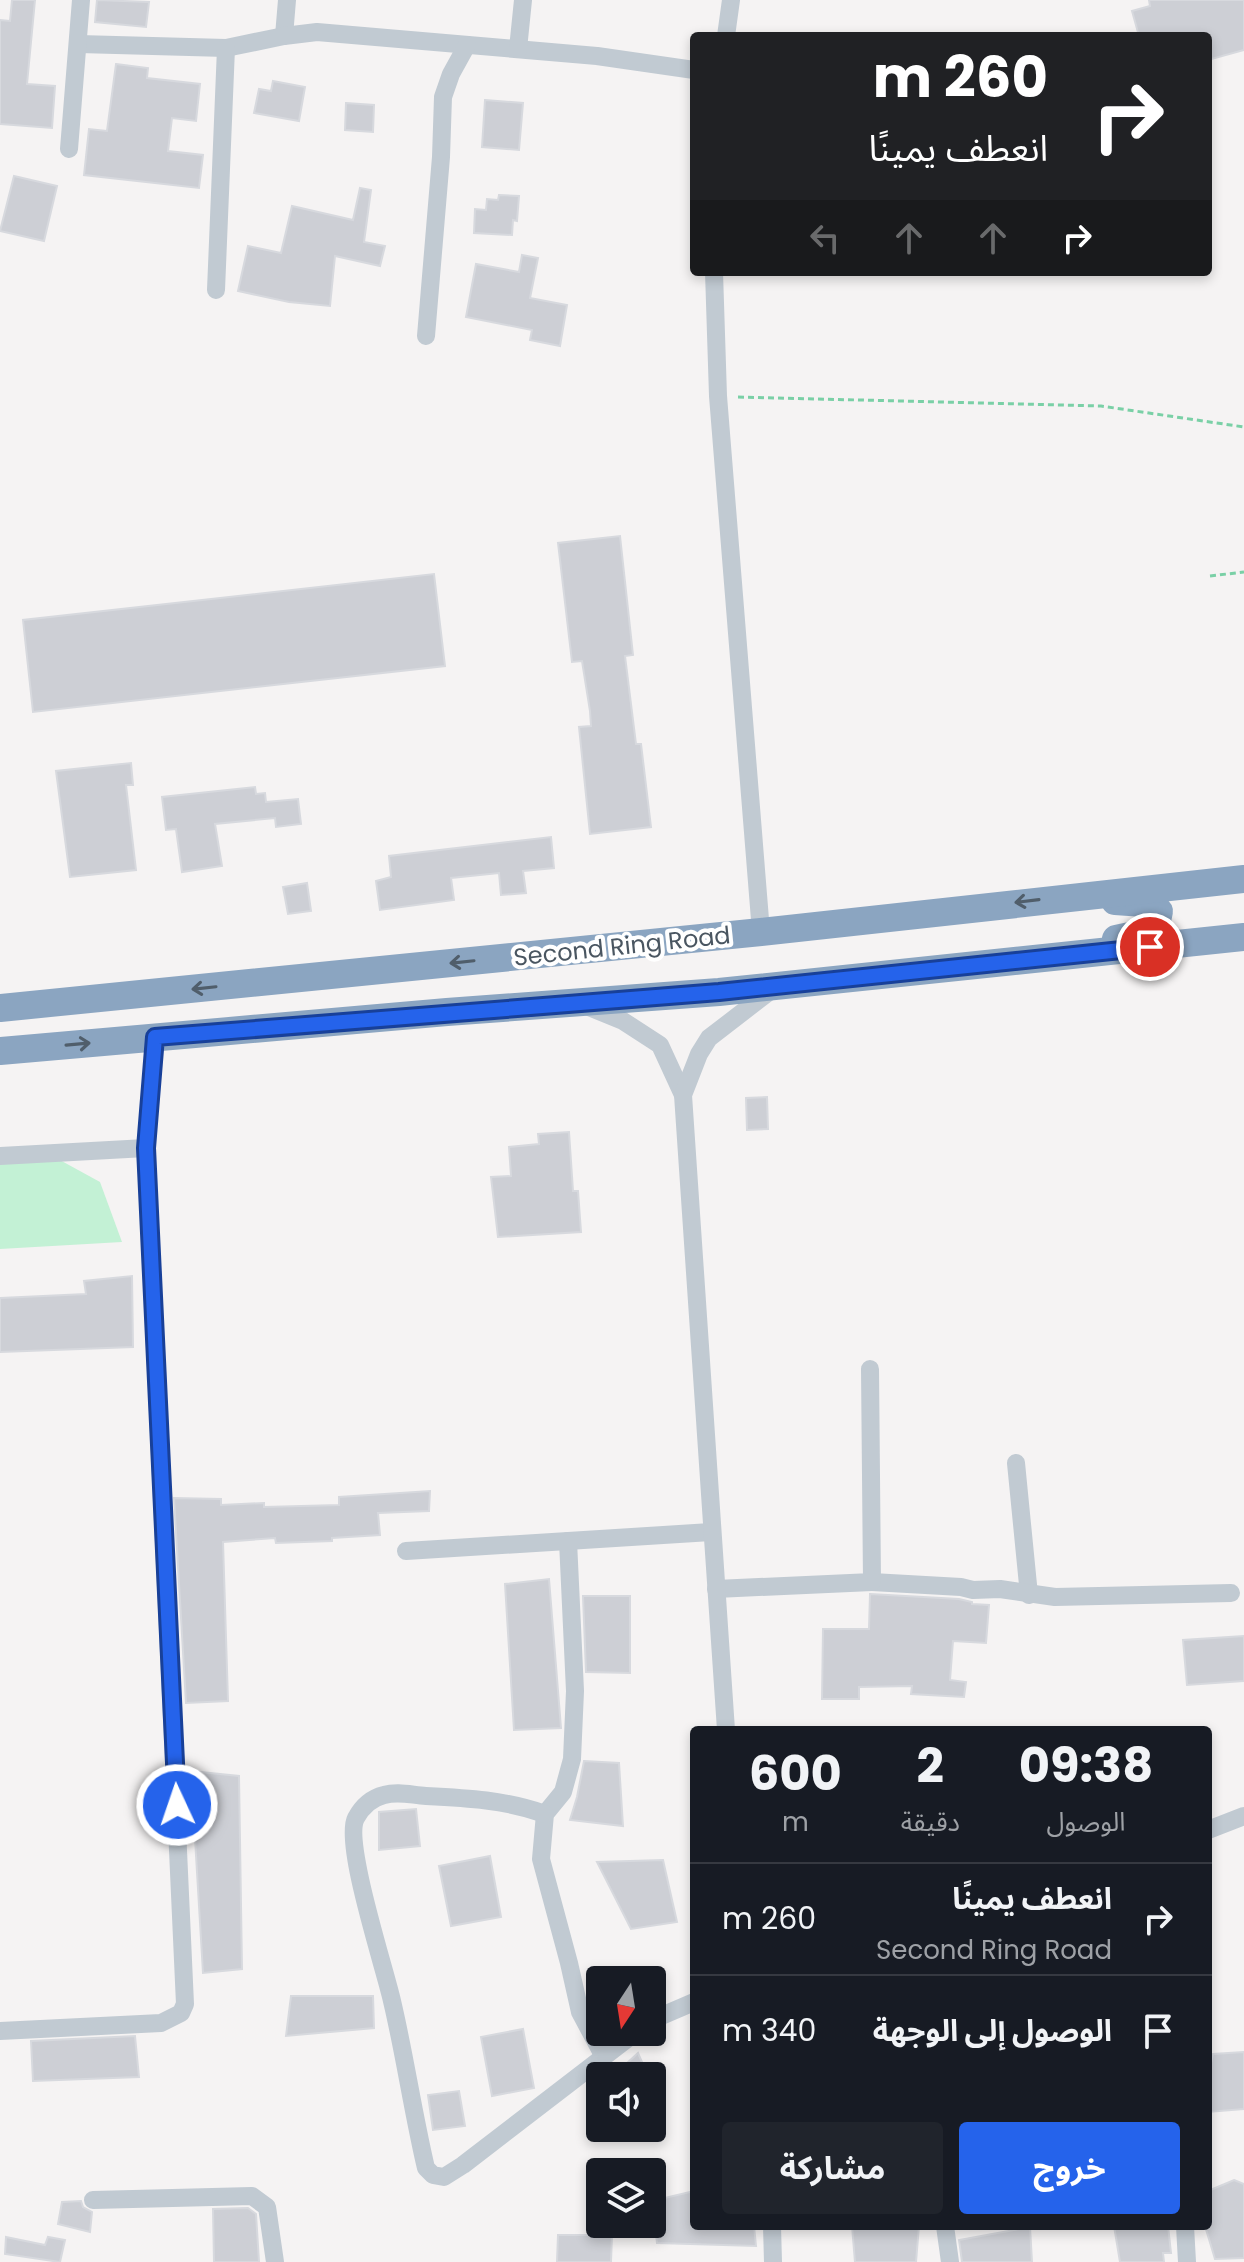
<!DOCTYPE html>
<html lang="ar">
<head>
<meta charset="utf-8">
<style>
	:root { --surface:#171b24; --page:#20242c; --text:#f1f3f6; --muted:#9ea1a6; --line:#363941; --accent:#2563eb }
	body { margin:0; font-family:Poppins,"Noto Sans Arabic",sans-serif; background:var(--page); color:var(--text); direction:rtl; height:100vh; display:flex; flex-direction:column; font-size:30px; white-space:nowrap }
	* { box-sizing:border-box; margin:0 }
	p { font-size:26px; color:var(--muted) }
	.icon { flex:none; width:44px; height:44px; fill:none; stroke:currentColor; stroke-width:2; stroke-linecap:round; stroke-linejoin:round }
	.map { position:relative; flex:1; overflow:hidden; direction:ltr }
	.panel { position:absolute; left:690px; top:1726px; width:522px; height:504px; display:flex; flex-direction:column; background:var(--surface); border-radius:8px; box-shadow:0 4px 12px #0003; direction:rtl }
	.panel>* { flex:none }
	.guide { position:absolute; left:690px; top:32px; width:522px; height:244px; border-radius:8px; box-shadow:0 4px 12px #0003; direction:rtl; background:#202124; color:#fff; overflow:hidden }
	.needle { width:52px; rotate:192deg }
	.fabs { position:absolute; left:586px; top:1966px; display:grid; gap:16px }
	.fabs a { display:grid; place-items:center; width:80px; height:80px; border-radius:8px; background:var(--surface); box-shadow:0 4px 12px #0003; font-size:40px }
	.pin { position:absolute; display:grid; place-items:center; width:68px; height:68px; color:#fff; margin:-34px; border:4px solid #fff; border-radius:50%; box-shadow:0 2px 8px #0007 }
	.me { position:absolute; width:88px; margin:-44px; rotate:357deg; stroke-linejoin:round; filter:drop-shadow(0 0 6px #0008) }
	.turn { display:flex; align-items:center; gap:28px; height:168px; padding:0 32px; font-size:36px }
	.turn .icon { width:104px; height:104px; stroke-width:2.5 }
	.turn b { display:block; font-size:56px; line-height:68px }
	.lanes { display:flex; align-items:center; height:76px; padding:0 32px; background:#0003; justify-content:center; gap:40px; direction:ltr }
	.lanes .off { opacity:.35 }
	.eta { display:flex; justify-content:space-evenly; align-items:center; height:136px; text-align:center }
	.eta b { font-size:48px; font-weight:700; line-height:56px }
	.action { display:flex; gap:16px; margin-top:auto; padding:16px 32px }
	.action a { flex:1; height:92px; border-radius:8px; background:var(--accent); color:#fff; font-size:32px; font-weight:700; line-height:92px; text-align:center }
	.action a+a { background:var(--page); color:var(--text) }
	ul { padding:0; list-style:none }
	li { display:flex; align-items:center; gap:24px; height:112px; padding:0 32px; border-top:2px solid var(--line) }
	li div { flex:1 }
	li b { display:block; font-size:30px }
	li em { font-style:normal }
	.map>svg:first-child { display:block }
	.green { fill:#c3f1d5 }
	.building { fill:#cdcfd5; stroke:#d7d9de; stroke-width:2 }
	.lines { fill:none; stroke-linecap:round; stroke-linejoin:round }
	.path { stroke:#7ad0a6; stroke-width:3; stroke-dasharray:6 4; stroke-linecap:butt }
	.minor { stroke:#c1cad2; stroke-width:18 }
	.highway { stroke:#8ba5c1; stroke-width:28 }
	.oneway { stroke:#505e6b }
	.route-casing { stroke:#184099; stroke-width:20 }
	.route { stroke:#2563eb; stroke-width:14 }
	.labels { text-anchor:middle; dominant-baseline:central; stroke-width:8; stroke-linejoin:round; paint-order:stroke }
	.street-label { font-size:24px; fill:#4a5661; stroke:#fff }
</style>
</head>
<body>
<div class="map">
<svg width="1244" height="2262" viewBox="0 0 1244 2262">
	<rect width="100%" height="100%" fill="#f5f3f3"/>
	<!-- green -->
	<polygon class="green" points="58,1159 100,1182 122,1242 0,1249 0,1162"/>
	<!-- building -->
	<g class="building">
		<polygon points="12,0 35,0 27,84 55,86 52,128 0,124 0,20 10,21"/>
		<polygon points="97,0 149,2 146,27 95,22"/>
		<polygon points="1149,0 1244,0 1244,50 1208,60 1208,36 1139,36 1132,11 1150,6"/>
		<polygon points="116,64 148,68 147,78 200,84 196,121 172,118 168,151 203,155 199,188 84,175 89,129 107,131"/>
		<polygon points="273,81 305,87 299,121 254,113 259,89 271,91"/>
		<polygon points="485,100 523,103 519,150 482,147"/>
		<polygon points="346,103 374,105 373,132 345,130"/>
		<polygon points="14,176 57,186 44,241 0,231"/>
		<polygon points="360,188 371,190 364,242 385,246 380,266 335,256 330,306 289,302 238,291 248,246 281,253 292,206 353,220"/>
		<polygon points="499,195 519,196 517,221 513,220 512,235 474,233 475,209 486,210 487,199 498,200"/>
		<polygon points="522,255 538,258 530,298 567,305 560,346 530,340 532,330 466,317 476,264 519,272"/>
		<polygon points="620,536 633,655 625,656 636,744 641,744 651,827 590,834 579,727 591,726 590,711 582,661 572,662 558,543"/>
		<polygon points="434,574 445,666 33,712 23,620"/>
		<polygon points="131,763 133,785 126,785 136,870 70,877 56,771"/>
		<polygon points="255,787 256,794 265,793 266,802 298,799 301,824 276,827 275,818 215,824 222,866 182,872 176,829 166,830 162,797"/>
		<polygon points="551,837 554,868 523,871 526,893 501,895 499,873 451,878 454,900 380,910 376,881 391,877 389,856"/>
		<polygon points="307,883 311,911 288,914 283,887"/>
		<polygon points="767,1097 768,1129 747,1130 746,1098"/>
		<polygon points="569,1132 573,1191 578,1191 581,1232 498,1237 491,1177 511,1176 509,1147 539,1144 538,1134"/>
		<polygon points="132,1276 133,1347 0,1352 0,1298 86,1294 84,1281"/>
		<polygon points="430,1491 429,1511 378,1513 380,1535 332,1538 332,1541 276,1543 275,1538 223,1542 228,1701 186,1703 174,1498 221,1499 221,1505 264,1503 264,1507 339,1505 339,1497"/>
		<polygon points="549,1579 561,1728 514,1730 505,1584"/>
		<polygon points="870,1594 959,1599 972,1602 972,1604 989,1605 986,1643 953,1641 950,1680 966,1682 964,1697 911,1694 912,1686 859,1687 859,1699 822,1699 823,1629 869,1629"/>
		<polygon points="583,1596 630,1596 630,1673 586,1672"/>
		<polygon points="1244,1636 1244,1681 1187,1685 1183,1640"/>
		<polygon points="584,1761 619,1763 623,1826 570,1820 577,1797"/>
		<polygon points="191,1771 239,1776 242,1969 203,1973"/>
		<polygon points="416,1809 420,1846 379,1850 379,1812"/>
		<polygon points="490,1856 501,1917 451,1926 439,1866"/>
		<polygon points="663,1860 677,1922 631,1929 597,1862"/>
		<polygon points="291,1996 373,1996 374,2028 286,2036"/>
		<polygon points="523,2029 534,2088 492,2096 481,2037"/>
		<polygon points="135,2036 139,2077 33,2081 31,2041"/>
		<polygon points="1244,2052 1244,2109 1208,2112 1208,2063 1211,2063 1213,2054"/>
		<polygon points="638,2053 648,2076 613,2076"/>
		<polygon points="459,2091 465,2126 433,2130 428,2095"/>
		<polygon points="1234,2180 1244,2184 1244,2258 1215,2259 1205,2226 1208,2226 1208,2191"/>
		<polygon points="694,2191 694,2226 754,2226 756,2246 657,2243 652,2201"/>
		<polygon points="81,2201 83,2207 92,2212 90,2232 58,2224 62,2202"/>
		<polygon points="248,2208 256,2214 259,2262 214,2262 213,2209"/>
		<polygon points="852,2226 919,2226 916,2262 855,2262"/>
		<polygon points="1114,2226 1168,2226 1171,2253 1163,2253 1164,2262 1120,2262"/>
		<polygon points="1030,2227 1032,2262 962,2262 959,2240"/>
		<polygon points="558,2235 612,2235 611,2262 557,2262"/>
		<polygon points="6,2237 45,2245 48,2237 65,2240 60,2262 5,2254"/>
	</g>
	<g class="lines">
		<!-- path -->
		<g class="path">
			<polyline points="738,397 1101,406 1244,427"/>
			<polyline points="1210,576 1244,572"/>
		</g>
		<!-- minor -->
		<g class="minor">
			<polyline points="284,36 287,0"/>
			<polyline points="726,36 731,0"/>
			<polyline points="79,44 226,48 284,36 317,32 597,56 694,70"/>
			<polyline points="518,49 523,0"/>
			<polyline points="69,149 81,0"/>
			<polyline points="714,272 718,396 761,932"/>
			<polyline points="216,290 226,48"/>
			<polyline points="426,336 441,157 443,97 451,74 467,45"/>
			<polyline points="584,1005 623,1021 660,1045 683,1095"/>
			<polyline points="0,1156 146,1148"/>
			<polyline points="1016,1463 1029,1595"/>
			<polyline points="568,1541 575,1691 572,1759 563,1792 545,1814 541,1859 569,1963 580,2012 604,2057"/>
			<polyline points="406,1551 711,1532"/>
			<polyline points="872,1582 961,1587 973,1590 1000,1589 1055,1597 1231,1593"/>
			<polyline points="716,1589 872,1582 870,1369"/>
			<polyline points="726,1730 683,1095 699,1054 709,1038 774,988"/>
			<path d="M545,1814C506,1800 467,1798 426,1796C411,1795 398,1791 384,1795C372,1798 362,1807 356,1818C343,1842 385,1969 392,2001C405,2056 413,2113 426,2168L433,2175L444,2177L463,2165L636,2032"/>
			<polyline points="1208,1830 1244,1816"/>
			<polyline points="652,2020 694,2002"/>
			<polyline points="0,2031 161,2023 181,2013 185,2004 146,1148 155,1037"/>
			<polyline points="93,2200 252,2196 267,2207 275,2262"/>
			<polyline points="772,2226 773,2262"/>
			<polyline points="945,2226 950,2262"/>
			<polyline points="1185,2226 1187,2262"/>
		</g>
		<!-- highway -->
		<g class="highway">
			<polyline points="1115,901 1144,903 1159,911 1156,926 1130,936 1116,939"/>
			<polyline points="0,1008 761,932 1244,879"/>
			<polyline points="0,1051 447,1012 719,992 1244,937"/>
		</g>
	</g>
	<!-- one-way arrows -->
	<defs><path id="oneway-shaft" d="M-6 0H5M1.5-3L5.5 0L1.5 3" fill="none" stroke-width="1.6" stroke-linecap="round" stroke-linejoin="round" transform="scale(2)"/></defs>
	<g class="oneway">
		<use href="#oneway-shaft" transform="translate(1027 901) rotate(173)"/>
		<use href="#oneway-shaft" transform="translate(462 962) rotate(174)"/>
		<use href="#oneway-shaft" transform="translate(204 988) rotate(174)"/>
		<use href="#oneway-shaft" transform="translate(78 1044) rotate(-5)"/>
	</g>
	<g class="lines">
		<defs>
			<polyline id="route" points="177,1805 146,1148 155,1037 719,992 1150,947"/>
		</defs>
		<!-- route casing -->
		<use href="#route" class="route-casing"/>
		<!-- route -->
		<use href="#route" class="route"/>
	</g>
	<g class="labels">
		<!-- street labels -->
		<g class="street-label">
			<text transform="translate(622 946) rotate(-6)">Second Ring Road</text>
		</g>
	</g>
</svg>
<div class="fabs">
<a><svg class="needle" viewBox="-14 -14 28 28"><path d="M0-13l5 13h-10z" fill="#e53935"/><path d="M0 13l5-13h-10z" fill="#9ea1a6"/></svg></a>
<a><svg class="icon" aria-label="sound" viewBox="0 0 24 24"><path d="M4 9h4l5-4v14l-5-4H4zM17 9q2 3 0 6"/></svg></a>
<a><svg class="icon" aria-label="layers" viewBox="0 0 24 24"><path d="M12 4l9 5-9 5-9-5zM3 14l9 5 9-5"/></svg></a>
</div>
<div class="pin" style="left:1150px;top:947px;background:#d93025"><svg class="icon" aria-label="arrive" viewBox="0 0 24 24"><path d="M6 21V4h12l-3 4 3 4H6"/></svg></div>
<svg class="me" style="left:177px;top:1805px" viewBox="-20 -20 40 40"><circle r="17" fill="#2563eb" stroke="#fff" stroke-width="3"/><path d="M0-11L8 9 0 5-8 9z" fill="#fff"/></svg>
<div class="guide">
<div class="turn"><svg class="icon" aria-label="right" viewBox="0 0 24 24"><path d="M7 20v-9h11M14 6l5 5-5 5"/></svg><div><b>260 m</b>انعطف يمينًا</div></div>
<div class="lanes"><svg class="icon off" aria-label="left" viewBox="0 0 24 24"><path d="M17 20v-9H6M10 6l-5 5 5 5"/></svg><svg class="icon off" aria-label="ahead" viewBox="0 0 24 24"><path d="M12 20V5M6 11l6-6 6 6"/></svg><svg class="icon off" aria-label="ahead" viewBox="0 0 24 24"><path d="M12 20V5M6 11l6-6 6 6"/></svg><svg class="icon" aria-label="right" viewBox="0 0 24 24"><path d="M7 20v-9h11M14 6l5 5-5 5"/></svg></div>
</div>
<section class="panel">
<div class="eta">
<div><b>09:38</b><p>الوصول</p></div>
<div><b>2</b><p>دقيقة</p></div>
<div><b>600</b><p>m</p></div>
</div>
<ul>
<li><svg class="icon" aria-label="right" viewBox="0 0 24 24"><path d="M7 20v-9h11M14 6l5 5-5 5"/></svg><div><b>انعطف يمينًا</b><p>Second Ring Road</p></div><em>260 m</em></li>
<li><svg class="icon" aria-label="arrive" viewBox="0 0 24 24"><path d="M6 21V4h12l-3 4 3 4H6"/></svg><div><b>الوصول إلى الوجهة</b></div><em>340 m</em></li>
</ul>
<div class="action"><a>خروج</a><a>مشاركة</a></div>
</section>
</div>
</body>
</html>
